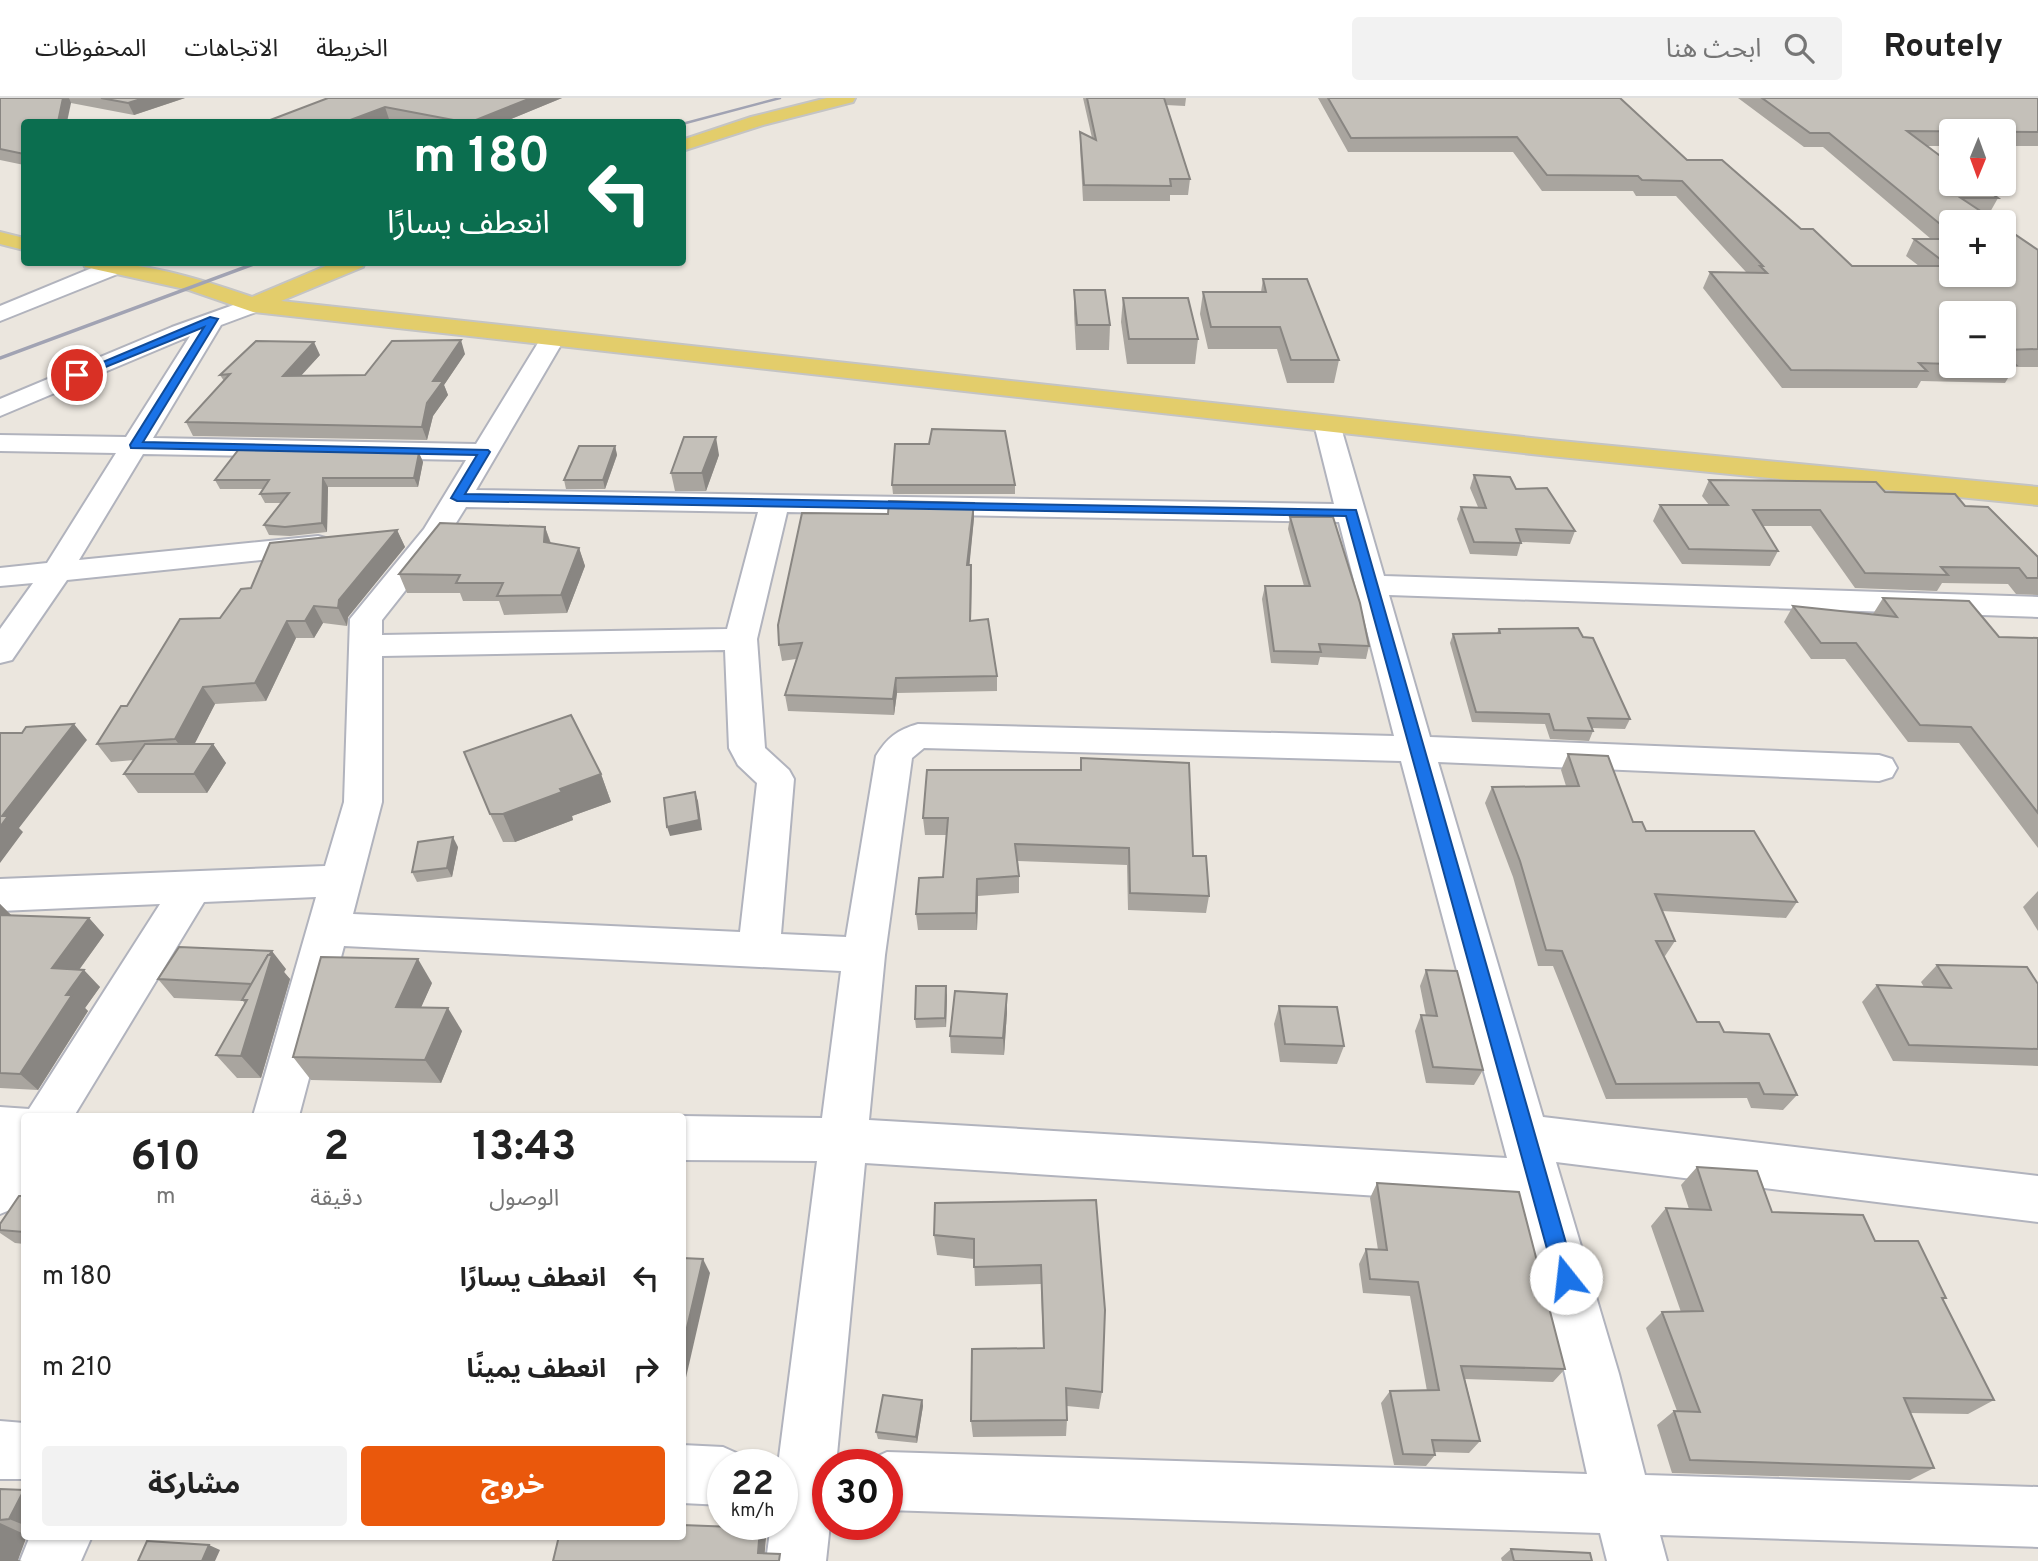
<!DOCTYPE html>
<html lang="ar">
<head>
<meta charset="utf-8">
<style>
	:root { --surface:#fff; --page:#f2f2f2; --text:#222; --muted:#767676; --line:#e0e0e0; --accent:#ea580c }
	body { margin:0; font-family:Overpass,"Noto Sans Arabic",sans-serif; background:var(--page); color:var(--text); direction:rtl; height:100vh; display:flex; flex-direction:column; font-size:26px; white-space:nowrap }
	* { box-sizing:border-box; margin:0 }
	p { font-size:23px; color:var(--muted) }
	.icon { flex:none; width:38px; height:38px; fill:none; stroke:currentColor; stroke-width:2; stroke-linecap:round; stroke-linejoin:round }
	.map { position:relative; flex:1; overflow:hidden; direction:ltr }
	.details { position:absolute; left:21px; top:1015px; width:665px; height:427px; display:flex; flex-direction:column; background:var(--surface); border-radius:7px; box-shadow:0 2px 5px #0004; direction:rtl }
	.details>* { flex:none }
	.top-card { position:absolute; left:21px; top:21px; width:665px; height:147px; border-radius:7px; box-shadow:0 2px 5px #0004; direction:rtl; background:#0b6e4f; color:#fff; overflow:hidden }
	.needle { width:46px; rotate:181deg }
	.fabs { position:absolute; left:1939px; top:21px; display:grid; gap:14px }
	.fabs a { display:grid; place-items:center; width:77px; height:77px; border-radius:7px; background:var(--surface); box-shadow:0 2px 5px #0004; font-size:35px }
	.speed { position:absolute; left:707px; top:1351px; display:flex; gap:14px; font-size:35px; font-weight:700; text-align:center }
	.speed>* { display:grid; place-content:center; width:91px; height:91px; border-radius:50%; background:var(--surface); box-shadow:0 2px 5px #0004; line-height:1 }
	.speed small { font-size:18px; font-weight:400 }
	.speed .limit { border:10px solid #d22; background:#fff; color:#111 }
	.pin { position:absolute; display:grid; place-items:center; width:60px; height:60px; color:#fff; margin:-30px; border:4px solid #fff; border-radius:50%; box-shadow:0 2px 7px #0007 }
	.me { position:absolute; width:77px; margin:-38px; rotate:344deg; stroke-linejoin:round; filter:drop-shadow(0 0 5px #0008) }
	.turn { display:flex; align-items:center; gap:24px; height:147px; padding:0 21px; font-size:32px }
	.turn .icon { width:91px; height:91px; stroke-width:2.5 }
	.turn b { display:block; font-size:49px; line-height:60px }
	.eta { display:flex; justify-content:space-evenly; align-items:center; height:119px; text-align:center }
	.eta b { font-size:42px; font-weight:700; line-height:49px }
	.primary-button { display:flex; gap:14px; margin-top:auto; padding:14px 21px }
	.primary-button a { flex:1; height:80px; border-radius:7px; background:var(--accent); color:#fff; font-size:28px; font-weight:700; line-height:80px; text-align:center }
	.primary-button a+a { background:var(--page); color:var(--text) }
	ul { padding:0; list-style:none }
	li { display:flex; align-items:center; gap:21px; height:91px; padding:0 21px }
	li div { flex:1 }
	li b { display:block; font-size:26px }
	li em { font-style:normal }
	header { display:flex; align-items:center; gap:42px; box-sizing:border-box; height:98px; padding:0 35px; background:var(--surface); border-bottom:2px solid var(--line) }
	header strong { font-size:33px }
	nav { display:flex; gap:38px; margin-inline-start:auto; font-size:24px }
	.search { width:490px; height:63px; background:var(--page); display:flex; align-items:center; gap:18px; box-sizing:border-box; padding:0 24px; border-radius:7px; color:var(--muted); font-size:26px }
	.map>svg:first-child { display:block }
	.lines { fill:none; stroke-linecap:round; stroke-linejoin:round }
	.minor-casing { stroke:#b1b3bd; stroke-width:4 }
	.major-casing { stroke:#c4c4c4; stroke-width:4 }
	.minor { fill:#fff; fill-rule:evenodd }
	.major { fill:#e3cd6b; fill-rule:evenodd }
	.rail-far1 { stroke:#a1a3b3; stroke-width:2.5 }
	.rail { stroke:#a1a3b3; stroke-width:3.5 }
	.wall { fill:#a9a59f; fill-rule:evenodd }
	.shaded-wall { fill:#898682 }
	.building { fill:#c4c0b9; stroke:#898682; stroke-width:2 }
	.route { fill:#1a73e8; stroke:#114b97; stroke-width:2 }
</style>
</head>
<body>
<header>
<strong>Routely</strong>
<div class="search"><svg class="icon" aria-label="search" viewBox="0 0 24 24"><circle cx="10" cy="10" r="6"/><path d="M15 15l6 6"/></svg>ابحث هنا</div>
<nav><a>الخريطة</a><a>الاتجاهات</a><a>المحفوظات</a></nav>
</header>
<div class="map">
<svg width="2038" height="1463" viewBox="0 0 2038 1463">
	<rect width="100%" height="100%" fill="#ebe6de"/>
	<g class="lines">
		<defs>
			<g id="minor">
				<polygon points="116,164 123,170 120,175 0,223 0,208 104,165"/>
				<path d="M253,200L261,202L264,207L261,212L221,227L153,340L476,346L541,240L545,235H561L565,240L476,392L1334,406L1314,326L1318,320L1327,318L1336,320L1340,326L1384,478L2038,499V519L1389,497L1430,639L1879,657L1892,661L1897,670L1892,679L1879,683L1438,664L1543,1019L2038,1078V1124L1556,1064L1619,1276L1645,1377L2038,1389V1449L1660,1437L1667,1463H1607L1600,1435L887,1412V1367H865L867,1363L887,1354L1587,1376L1565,1276L1519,1107L865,1065L836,1367H828L830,1426L826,1463H766L771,1426H782V1367H778L817,1063L682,1062V1018L822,1020L841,873L344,848L299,1018H253L316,799L204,804L74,1018H24V1098L17,1109L0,1116V1009L29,1011L160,806L0,813V781L325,768L344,704L350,521L424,431L466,362L143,356L79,462L318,438L329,441L333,447L329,453L318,456L67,482L12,562L0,565V531L33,485L0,488V470L47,465L116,355L0,353V337L126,339L190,238L0,318V301L172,229ZM466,409L758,414L727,531L382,537V522L446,441ZM787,414L1339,424L1394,638L918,626C897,632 887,640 876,658L846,839L781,836L794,681L789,672L765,650L757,541ZM725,552L729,650L738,667L757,685L740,834L353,816L382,704V558ZM924,650L1401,663L1507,1060L869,1022L885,857L912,660Z"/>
				<polygon points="0,1323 24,1325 24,1381 0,1381"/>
				<polygon points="682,1347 723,1349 743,1358 747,1367 723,1367 723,1407 682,1405"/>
				<polygon points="30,1438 92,1438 81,1463 20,1463"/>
			</g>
			<g id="major">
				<polygon points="827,0 855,0 853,4 763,27 682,53 682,42 751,19"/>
				<polygon points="0,134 24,140 24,152 0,146"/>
				<path d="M83,164C145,164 194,179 252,199L335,164H365L363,169L281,203L1550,342L2038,389V407L1550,358L253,214L189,192L85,169Z"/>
			</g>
		</defs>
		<!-- minor casing -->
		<use href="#minor" class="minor-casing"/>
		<!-- major casing -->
		<use href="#major" class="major-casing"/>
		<!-- minor -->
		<use href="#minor" class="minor"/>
		<!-- major -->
		<use href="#major" class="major"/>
		<!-- rail-far1 -->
		<polyline class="rail-far1" points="682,26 780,0"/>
		<!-- rail -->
		<polyline class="rail" points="0,260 259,164"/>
	</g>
	<!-- wall -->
	<g class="wall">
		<polygon points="0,0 185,0 134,17 71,5 24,24 24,67 0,62"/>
		<polygon points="328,0 562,0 504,24 406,24 389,21"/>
		<polygon points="1083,0 1186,0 1185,8 1166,7 1190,81 1188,97 1170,97 1170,103 1083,103 1080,49 1080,34 1092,40"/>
		<path d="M1318,0H1620L1687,62L1801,131L1852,168H1919L1906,158L1914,141H1931L1823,49H1804L1738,0H2038V48H2004V33H1951V48H1927L1998,100L1989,116H1985L1951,124V177L2038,152V269H2015L2005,285L1921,283L1917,290H1782L1703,190L1710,174H1746L1676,98H1636L1633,93H1542L1513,54H1348ZM1951,215H2004V268H1951Z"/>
		<polygon points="1263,181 1339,262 1334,285 1287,285 1277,251 1208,251 1200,216 1203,194 1261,194"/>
		<polygon points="1074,192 1110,227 1109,252 1076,252 1074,216"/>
		<polygon points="1123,200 1198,241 1195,266 1127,266 1121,224"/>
		<polygon points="465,256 444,287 448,297 433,318 427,342 193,338 186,324 224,283 220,277 320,257 301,277 365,277"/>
		<polygon points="929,346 1015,387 1015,396 893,396 892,387"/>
		<polygon points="615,348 617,357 605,391 566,391 564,382"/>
		<polygon points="419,355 423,364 418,389 328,389 327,434 290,438 269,437 264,427 282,405 265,405 260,396 263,391 220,391 215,382"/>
		<polygon points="719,357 706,393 675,393 671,375"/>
		<polygon points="1474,377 1516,391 1575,433 1570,446 1521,444 1517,458 1470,456 1457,421 1461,409 1478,409 1470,390"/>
		<polygon points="1709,382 1885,394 1965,408 2038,459 2038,497 2016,496 2008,486 1942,485 1937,493 1855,490 1811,428 1763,428 1778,453 1770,468 1682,466 1653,423 1660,407 1709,407 1702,398"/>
		<polygon points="1290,419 1369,548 1366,561 1320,559 1318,567 1271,565 1262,501 1265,488 1304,488 1288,431"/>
		<polygon points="974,420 969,467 971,467 972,482 971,523 997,578 997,593 897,595 894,617 788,613 785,597 796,561 782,563 779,547"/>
		<polygon points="545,429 551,445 579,450 585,468 567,515 504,517 499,503 463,503 460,495 407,495 399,476"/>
		<polygon points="397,432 405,449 348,519 347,528 323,525 314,540 296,540 266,603 215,606 194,646 213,646 226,665 207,695 138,695 124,676 134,662 111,664 97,646 127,608 251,490"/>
		<polygon points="1883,500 1999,539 2038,540 2038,750 1959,645 1908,644 1845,561 1811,561 1784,524 1793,508 1873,517 1873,516"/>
		<polygon points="1499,531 1630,621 1625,631 1592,630 1593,633 1589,643 1550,641 1545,626 1472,624 1450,545 1453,536 1497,535"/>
		<polygon points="1568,656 1633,724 1646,733 1797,804 1786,820 1662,813 1675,843 1665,858 1664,858 1697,924 1724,934 1797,997 1783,1012 1751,1010 1747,1000 1606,1001 1553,868 1538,868 1513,779 1485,705 1492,689 1566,688 1561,672"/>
		<polygon points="927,672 1193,758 1209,798 1206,815 1128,812 1127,767 1018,763 1019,778 1019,795 978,798 977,832 918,832 916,816 943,779 946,737 925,737 923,720"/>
		<polygon points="601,676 611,704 572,718 573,722 515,744 503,744 490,716"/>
		<polygon points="458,749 452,779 417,784 412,774"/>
		<polygon points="2038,793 2038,833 2023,809"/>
		<polygon points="0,806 11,817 89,820 104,837 79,872 100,889 85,910 88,913 38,992 0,990"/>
		<polygon points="1937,867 2038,886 2038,968 1893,963 1862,904 1877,887 1924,889 1921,884"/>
		<polygon points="286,871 284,874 290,881 261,980 237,980 216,957 245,906 243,903 174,900 158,881"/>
		<polygon points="1426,872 1483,972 1474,987 1426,985 1415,933 1421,917 1426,918 1420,888"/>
		<polygon points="432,885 421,909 462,933 441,985 311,982 293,959"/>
		<polygon points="1007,896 1007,914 1004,957 951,955 950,938"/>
		<polygon points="947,897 946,929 916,930 915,921"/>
		<polygon points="1279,908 1344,948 1337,966 1280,964 1274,926"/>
		<polygon points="1697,1069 1772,1114 1875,1143 1946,1200 1943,1202 1994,1302 1968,1316 1910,1315 1934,1370 1910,1382 1672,1375 1657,1327 1674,1313 1677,1313 1646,1230 1662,1214 1681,1214 1651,1128 1666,1110 1689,1111 1681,1087"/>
		<polygon points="1377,1085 1565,1271 1553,1284 1465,1281 1480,1343 1469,1355 1434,1354 1435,1357 1426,1368 1394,1367 1381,1305 1390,1293 1427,1293 1410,1198 1363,1195 1359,1166 1366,1151 1378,1152 1370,1100"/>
		<polygon points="24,1098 24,1146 15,1145 0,1135 0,1126"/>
		<polygon points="1096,1102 1102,1294 1099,1311 1067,1308 1067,1322 1066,1338 973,1339 971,1323 1043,1250 1041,1186 975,1188 974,1161 937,1157 934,1137"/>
		<polygon points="922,1302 923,1308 917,1345 878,1341 876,1334"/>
		<polygon points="0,1391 24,1392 24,1438 18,1462 0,1463"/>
		<polygon points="1511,1451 1592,1463 1502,1463 1501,1460"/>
	</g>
	<!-- shaded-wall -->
	<g class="shaded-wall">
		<polygon points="63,0 69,0 71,5 67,24 58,24"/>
		<polygon points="144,0 185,0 134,17 128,5"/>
		<polygon points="531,0 562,0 504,24 471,24"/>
		<polygon points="385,9 389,21 381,24 345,24"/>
		<polygon points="461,242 465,256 444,287 448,297 433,318 427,342 422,329 433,283"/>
		<polygon points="314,244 320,257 289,291 283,278"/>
		<polygon points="716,339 719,357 706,393 702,375"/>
		<polygon points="615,348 617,357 605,391 603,382"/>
		<polygon points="419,355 423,364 418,389 414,380"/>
		<polygon points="323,380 328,389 327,434 322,425"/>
		<polygon points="974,405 974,420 968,482 967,467"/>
		<polygon points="545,429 551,447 544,444"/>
		<polygon points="397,432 405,449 348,519 347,528 338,510 339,502"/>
		<polygon points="579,450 585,468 567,515 561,497"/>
		<polygon points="314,508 323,525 314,540 305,523"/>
		<polygon points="287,523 296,540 266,603 255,585"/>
		<polygon points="896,580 897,595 894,617 893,601"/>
		<polygon points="203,589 215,606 188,659 175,641"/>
		<polygon points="74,626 87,642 19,730 23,734 0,765 0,729 2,718"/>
		<polygon points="213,646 226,665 207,695 194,676"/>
		<polygon points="601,676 611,704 572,718 573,722 515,744 503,716 560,691"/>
		<polygon points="695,694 698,703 702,732 670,738 667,729"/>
		<polygon points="453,739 458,749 452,779 447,770"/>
		<polygon points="977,781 978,798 977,832 976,815"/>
		<polygon points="0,806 16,822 0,827"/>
		<polygon points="89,820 104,837 68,887 52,870"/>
		<polygon points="272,853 286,871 284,874 290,881 261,980 241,958 252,886"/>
		<polygon points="418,861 432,885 411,932 396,909"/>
		<polygon points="84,872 100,889 85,910 88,913 38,992 20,976 66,897"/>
		<polygon points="946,888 947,897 946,929 945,920"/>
		<polygon points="1007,896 1007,914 1004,957 1003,940"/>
		<polygon points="448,910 462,933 441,985 425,962"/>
		<polygon points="703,1161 710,1175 682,1297 682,1251"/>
		<polygon points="922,1302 923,1308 917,1345 916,1339"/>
		<polygon points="24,1392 24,1427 9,1421"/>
		<polygon points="0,1425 24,1436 24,1438 27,1438 18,1462 22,1463 0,1463"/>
		<polygon points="760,1430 766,1440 764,1463 758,1455"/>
		<polygon points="209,1447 220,1452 215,1463 202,1463"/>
	</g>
	<!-- building -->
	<g class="building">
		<polygon points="0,0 63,0 58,24 24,24 24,56 0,51"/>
		<polygon points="101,0 144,0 128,5"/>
		<polygon points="328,0 531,0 471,24 464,24 385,9 345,24 265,24"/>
		<polygon points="1087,0 1164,0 1190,81 1170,81 1171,88 1084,87 1080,34 1096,42"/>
		<polygon points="1328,0 1620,0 1687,62 1722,62 1801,131 1813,131 1852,168 1949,168 1914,141 1951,141 1951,177 2004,177 2004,129 2038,152 2038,251 2004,252 2004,215 1951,215 1951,266 1919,265 1927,273 1791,272 1710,174 1767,175 1760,168 1763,168 1682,83 1642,82 1638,78 1547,77 1517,39 1351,40"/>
		<polygon points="1762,0 2038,0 2038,34 1907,33 1951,66 1951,86 1978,86 1998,100 1961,100 1997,124 1951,124 1951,135 1829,35 1810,35"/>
		<polygon points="1263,181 1307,181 1339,262 1291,262 1280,229 1211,229 1203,194 1266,194"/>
		<polygon points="1074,192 1105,192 1110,227 1077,227"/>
		<polygon points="1123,200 1188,200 1198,241 1129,241"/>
		<polygon points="461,242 433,283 443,283 427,305 422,329 186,324 230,276 220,277 256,243 314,244 283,278 365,277 392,243"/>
		<polygon points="2004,256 2016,267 2004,267"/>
		<polygon points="932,331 1005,333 1015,387 892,387 895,346 929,346"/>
		<polygon points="684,339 716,339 702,375 671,375"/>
		<polygon points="579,348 615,348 603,382 564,382"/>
		<polygon points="239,351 419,355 414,380 323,380 322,425 285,429 264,427 289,395 260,396 269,382 215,382"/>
		<polygon points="1474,377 1510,379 1516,391 1547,390 1575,433 1516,431 1521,445 1474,444 1461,409 1486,410"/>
		<polygon points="1709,382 1876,384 1885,394 1955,396 1965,408 1988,409 2038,459 2038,480 2027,480 2019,470 1941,469 1948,477 1865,475 1820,412 1753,412 1778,453 1689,451 1660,407 1728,407"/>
		<polygon points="889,403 974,405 967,467 971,467 970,523 988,521 997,578 896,580 893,601 785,597 802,545 779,547 778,527 802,415 888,416"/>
		<polygon points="1290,419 1333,419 1360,505 1369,548 1319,546 1321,554 1274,553 1265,488 1310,488"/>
		<polygon points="440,425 545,429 544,444 579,450 561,497 497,498 503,485 456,485 460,477 399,476"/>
		<polygon points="397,432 339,502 338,510 314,508 305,523 287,523 255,585 203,589 175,641 97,646 121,608 127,608 180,521 220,520 241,491 251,490 270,445"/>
		<polygon points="1883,500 1969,503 1999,539 2038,540 2038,715 1971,629 1920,627 1856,545 1821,545 1793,508 1897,519"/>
		<polygon points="1578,530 1583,539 1593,540 1630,621 1588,620 1593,633 1554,632 1549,616 1476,614 1453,536 1500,535 1499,531"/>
		<polygon points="571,617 601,676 560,691 562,694 503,716 490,716 464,654"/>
		<polygon points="74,626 2,718 8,718 0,729 0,635 22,635 26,629"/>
		<polygon points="145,646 213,646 194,676 124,676"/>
		<polygon points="1568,656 1608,658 1633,724 1642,724 1646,733 1754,733 1797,804 1655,796 1675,843 1656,843 1697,924 1719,924 1724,934 1769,936 1797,997 1764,996 1759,985 1616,986 1562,853 1546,852 1520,763 1492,689 1579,688"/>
		<polygon points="1081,660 1189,665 1193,758 1206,758 1209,798 1130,795 1129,750 1015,746 1019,778 977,781 976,815 916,816 919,780 943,779 948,720 923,720 927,672 1081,672"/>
		<polygon points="695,694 699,722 667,729 664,700"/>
		<polygon points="453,739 447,770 412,774 418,744"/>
		<polygon points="0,817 89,820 52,870 84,872 66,897 72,897 20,976 0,975"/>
		<polygon points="179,849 272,853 269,857 268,857 252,886 158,881"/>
		<polygon points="268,857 272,857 241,958 216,957 247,902 242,902"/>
		<polygon points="321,859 418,861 396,909 448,910 425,962 293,959"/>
		<polygon points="1937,867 2027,869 2038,886 2038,951 1909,947 1877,887 1951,890"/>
		<polygon points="1426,872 1457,873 1483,972 1433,969 1421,917 1437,918"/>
		<polygon points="916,888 946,888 945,920 915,921"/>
		<polygon points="955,893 1007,896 1003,940 950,938"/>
		<polygon points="1279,908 1337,909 1344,948 1285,946"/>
		<polygon points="1697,1069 1757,1073 1772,1114 1863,1117 1875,1143 1918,1143 1946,1200 1942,1200 1994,1302 1904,1300 1934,1370 1690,1362 1674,1313 1700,1314 1662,1214 1703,1213 1666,1110 1711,1112"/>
		<polygon points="1377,1085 1519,1094 1565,1271 1461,1268 1480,1343 1432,1342 1435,1357 1403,1356 1390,1293 1439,1292 1418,1184 1370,1181 1366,1151 1387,1152"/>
		<polygon points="19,1098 24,1098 24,1134 0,1132 0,1126"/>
		<polygon points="1096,1102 1105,1212 1102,1294 1066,1290 1067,1322 971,1323 972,1251 1044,1250 1041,1167 974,1169 974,1141 934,1137 935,1105"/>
		<polygon points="682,1160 703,1161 682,1251"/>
		<polygon points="883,1297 922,1302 916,1339 876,1334"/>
		<polygon points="0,1391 24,1392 9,1421 0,1422"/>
		<polygon points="682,1427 760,1430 758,1455 780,1456 779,1463 553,1463 559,1438 682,1438"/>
		<polygon points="147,1443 209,1447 202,1463 138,1463"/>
		<polygon points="1511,1451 1590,1455 1592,1463 1514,1463"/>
	</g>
	<!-- route -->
	<polygon class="route" points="210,219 218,221 143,344 488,352 490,354 465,396 1356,412 1576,1180 1573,1188 1566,1191 1558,1188 1555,1180 1346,418 457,403 451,400 477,357 131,350 130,347 204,229 81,279 72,277"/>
</svg>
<div class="fabs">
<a><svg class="needle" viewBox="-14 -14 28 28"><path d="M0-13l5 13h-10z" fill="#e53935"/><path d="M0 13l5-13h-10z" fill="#767676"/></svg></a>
<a>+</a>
<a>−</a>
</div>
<div class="speed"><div>22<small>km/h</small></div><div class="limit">30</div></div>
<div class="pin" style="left:77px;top:277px;background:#d93025"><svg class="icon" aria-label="arrive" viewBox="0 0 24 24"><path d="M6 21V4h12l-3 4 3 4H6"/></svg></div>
<svg class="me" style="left:1566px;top:1180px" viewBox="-20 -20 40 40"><circle r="19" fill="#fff"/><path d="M0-13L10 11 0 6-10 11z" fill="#1a73e8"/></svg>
<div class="top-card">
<div class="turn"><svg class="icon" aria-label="left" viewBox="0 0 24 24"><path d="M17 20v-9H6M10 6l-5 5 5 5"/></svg><div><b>180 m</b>انعطف يسارًا</div></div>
</div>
<section class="details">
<div class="eta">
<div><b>13:43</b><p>الوصول</p></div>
<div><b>2</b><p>دقيقة</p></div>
<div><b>610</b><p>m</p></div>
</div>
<ul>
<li><svg class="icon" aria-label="left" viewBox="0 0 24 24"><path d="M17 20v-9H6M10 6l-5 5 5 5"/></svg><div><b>انعطف يسارًا</b></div><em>180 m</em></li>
<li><svg class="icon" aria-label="right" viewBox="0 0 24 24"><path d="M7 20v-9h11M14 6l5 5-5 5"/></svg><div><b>انعطف يمينًا</b></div><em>210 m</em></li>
</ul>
<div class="primary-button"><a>خروج</a><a>مشاركة</a></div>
</section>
</div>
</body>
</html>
